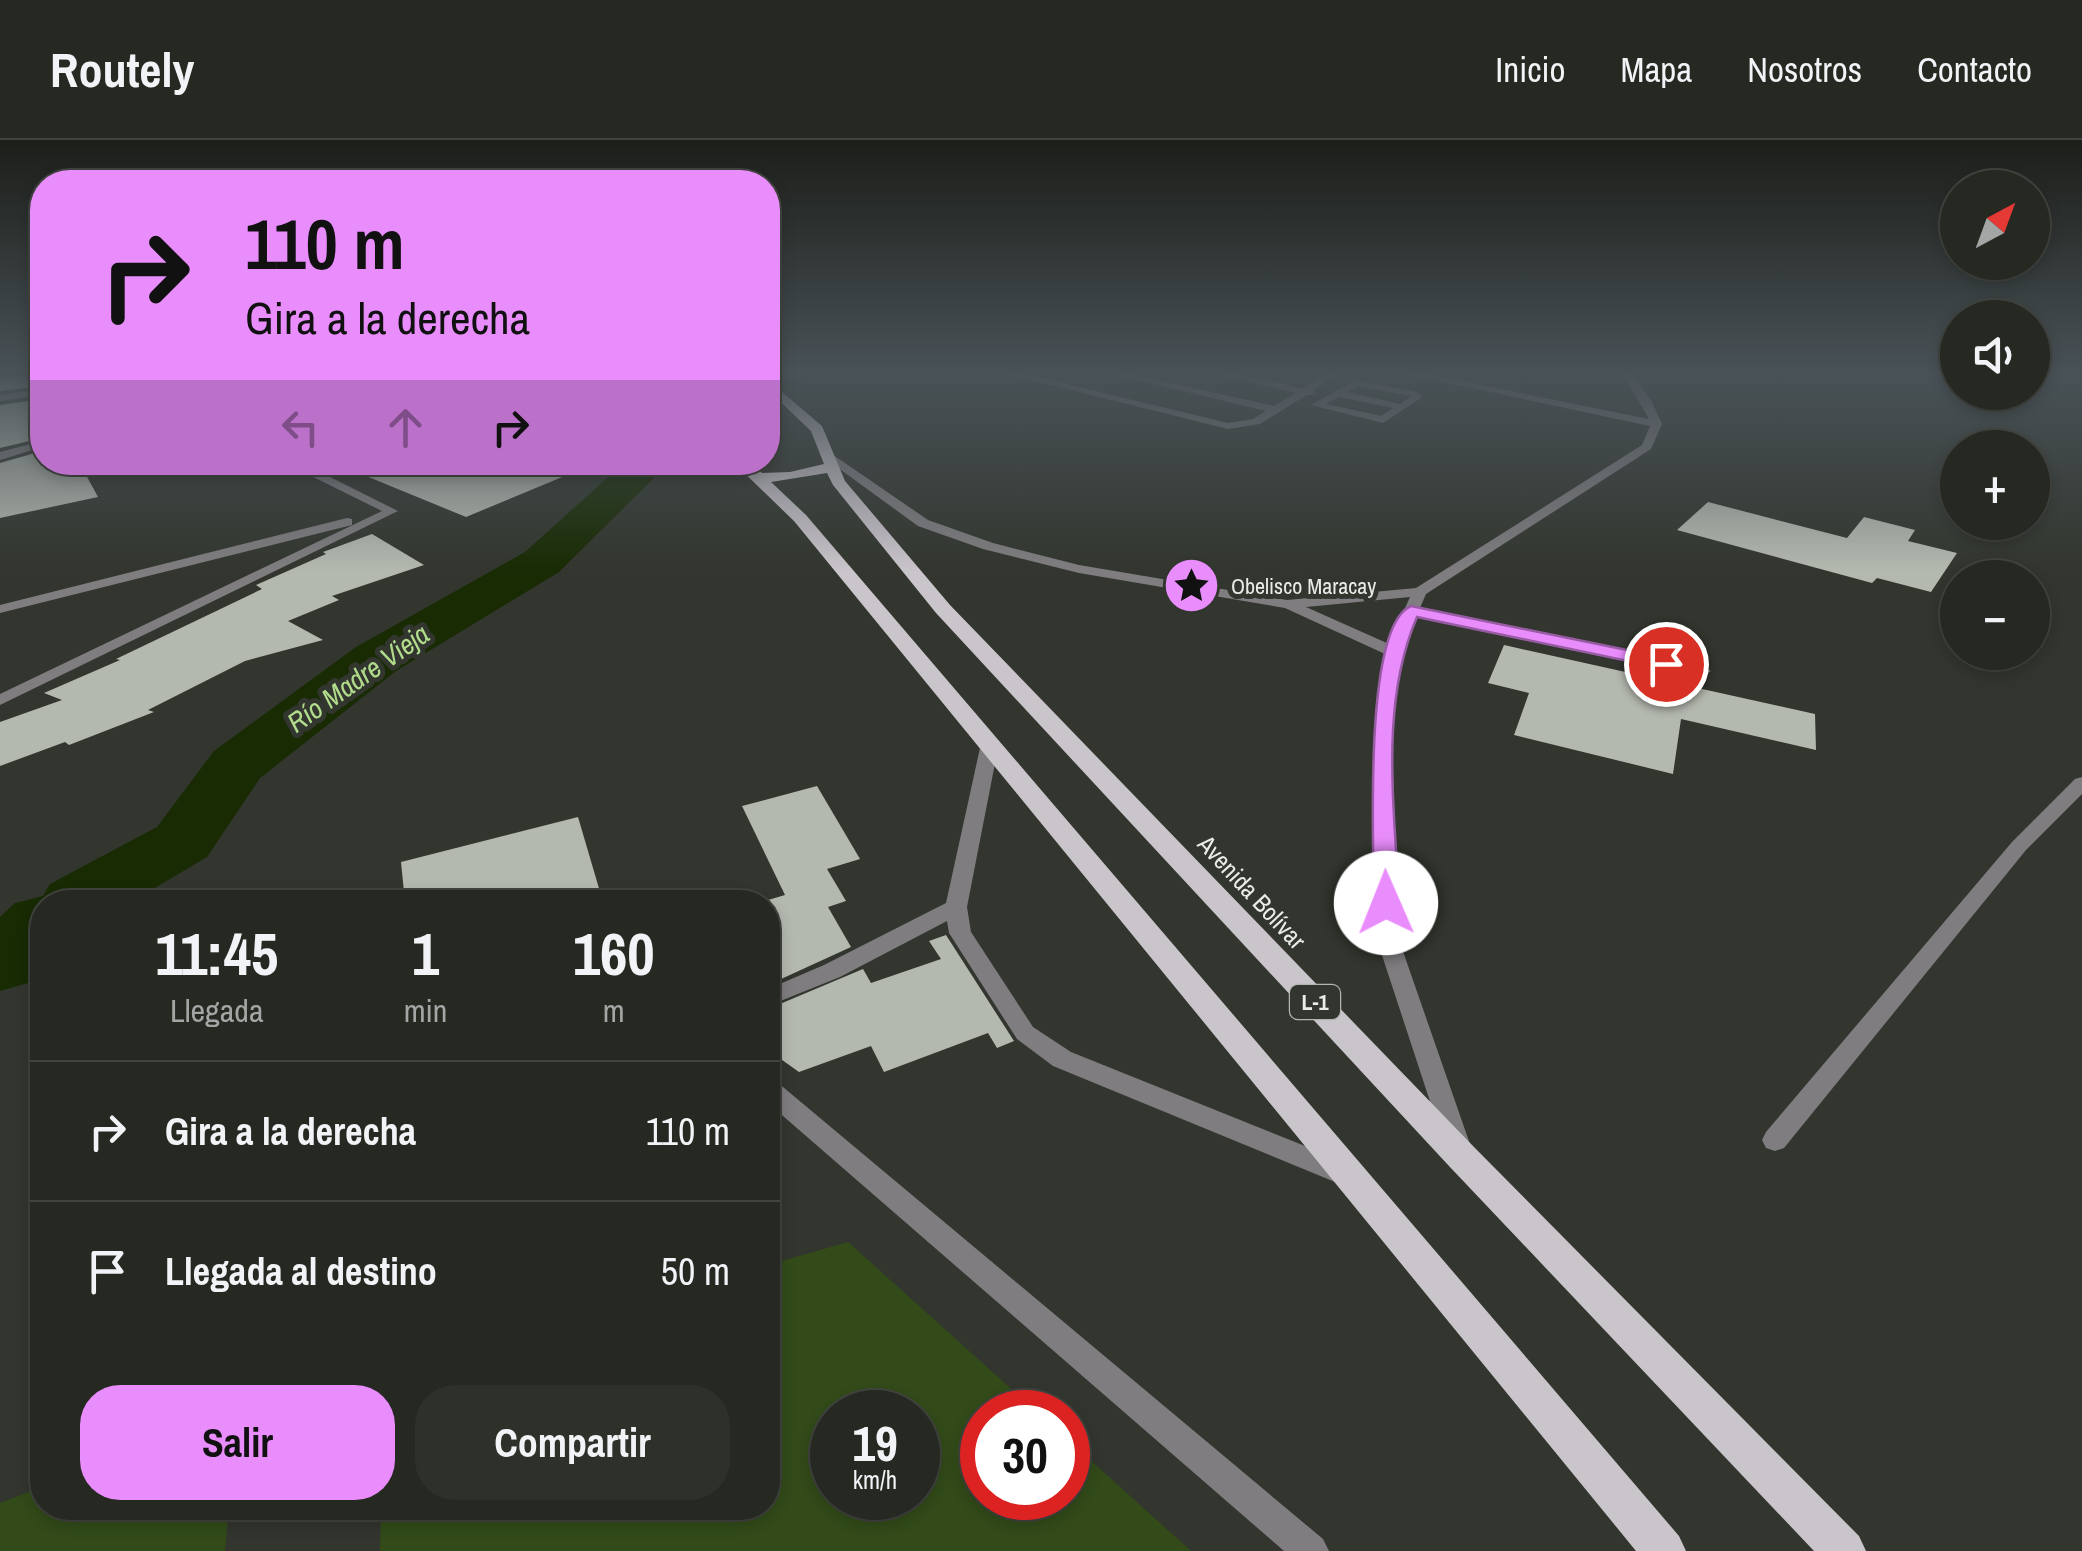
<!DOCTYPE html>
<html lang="es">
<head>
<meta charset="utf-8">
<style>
	:root { --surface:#262822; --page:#2e302a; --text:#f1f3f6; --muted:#a4a6a5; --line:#424440; --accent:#ea8dfc }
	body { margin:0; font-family:"Archivo Narrow",sans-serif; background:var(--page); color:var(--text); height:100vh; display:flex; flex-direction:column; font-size:38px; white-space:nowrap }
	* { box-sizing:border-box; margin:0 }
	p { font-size:32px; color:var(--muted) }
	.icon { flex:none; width:55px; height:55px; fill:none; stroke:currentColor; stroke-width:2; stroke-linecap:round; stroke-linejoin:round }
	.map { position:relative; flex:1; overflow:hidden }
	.sheet { position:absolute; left:30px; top:750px; width:750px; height:630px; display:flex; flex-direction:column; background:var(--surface); border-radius:40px; box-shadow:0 5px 15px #0003,0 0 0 2px var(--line) }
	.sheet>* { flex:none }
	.banner { position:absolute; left:30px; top:30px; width:750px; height:305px; border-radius:40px; box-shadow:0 5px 15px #0003,0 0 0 2px var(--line); background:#ea8dfc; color:#111; overflow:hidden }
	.needle { width:65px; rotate:41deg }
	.buttons { position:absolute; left:1940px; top:30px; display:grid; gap:20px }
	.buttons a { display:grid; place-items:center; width:110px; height:110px; border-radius:50%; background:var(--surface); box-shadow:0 5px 15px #0003,0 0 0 2px var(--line); font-size:50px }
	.speed { position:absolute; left:810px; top:1250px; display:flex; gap:20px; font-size:50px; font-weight:700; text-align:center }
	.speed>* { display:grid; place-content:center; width:130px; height:130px; border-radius:50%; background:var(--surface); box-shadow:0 5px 15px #0003,0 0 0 2px var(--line); line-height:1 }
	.speed small { font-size:25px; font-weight:400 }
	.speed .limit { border:15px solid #d22; background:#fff; color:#111 }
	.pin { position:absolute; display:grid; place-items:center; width:85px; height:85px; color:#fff; margin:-42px; border:5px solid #fff; border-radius:50%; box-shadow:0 2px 10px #0007 }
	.me { position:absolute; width:110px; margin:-55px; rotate:359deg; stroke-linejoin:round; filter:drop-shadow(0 0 8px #0008) }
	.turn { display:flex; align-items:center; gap:35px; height:210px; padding:0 50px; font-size:45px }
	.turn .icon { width:130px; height:130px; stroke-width:2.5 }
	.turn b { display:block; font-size:70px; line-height:85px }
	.lanes { display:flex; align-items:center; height:95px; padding:0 50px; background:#0003; justify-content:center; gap:50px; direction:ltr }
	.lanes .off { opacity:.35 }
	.eta { display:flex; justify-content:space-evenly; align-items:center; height:170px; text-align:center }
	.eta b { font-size:60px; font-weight:700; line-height:70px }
	.action { display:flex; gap:20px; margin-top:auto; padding:20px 50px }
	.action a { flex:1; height:115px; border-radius:40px; background:var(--accent); color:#111; font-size:40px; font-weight:700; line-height:115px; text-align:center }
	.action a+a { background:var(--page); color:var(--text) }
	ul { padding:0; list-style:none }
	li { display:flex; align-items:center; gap:30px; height:140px; padding:0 50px; border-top:2px solid var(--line) }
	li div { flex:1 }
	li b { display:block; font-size:38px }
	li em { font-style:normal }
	header { display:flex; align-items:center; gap:60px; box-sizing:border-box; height:140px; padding:0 50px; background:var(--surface); border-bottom:2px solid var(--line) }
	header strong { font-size:48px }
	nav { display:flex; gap:55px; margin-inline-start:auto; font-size:35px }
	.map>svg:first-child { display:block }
	.green { fill:#324b19; fill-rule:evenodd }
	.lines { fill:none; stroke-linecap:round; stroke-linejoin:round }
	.river { fill:#182b03; fill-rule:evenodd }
	.building { fill:#b4b9b0 }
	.lane { fill:#7f7d80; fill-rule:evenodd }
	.street { fill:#7f7d80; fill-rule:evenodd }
	.primary { fill:#cac5cb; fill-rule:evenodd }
	.route { fill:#ea8dfc; stroke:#985ca4; stroke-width:2.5 }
	.labels { text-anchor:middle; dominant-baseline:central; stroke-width:10; stroke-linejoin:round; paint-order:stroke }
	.far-poi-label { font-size:22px; fill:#eaece8; stroke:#32362e; text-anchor:start }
	.shield { fill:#32362e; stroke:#b3b5b0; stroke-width:2.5 }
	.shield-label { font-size:22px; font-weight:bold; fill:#eaece8 }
	.street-label { font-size:25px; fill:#eaece8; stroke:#32362e }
	.water-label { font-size:28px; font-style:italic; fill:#b1dc8c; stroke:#32362e }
</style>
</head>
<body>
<header>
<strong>Routely</strong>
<nav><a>Inicio</a><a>Mapa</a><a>Nosotros</a><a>Contacto</a></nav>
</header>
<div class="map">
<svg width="2082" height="1411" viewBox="0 0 2082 1411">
	<rect width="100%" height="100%" fill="#32362e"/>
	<!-- green -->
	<g class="green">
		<path d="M848,1102L1037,1272H982V1358H1068V1300L1191,1411H380L381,1368H768V1125ZM832,1272H918V1358H832Z"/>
		<polygon points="42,1347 42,1368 229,1368 225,1411 0,1411 0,1363"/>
	</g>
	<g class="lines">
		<!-- river -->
		<g class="river">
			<polygon points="768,234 809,234 804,241 768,258"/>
			<polygon points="625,322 670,322 559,432 396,531 260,638 207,717 131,762 42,762 42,827 28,843 0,851 0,777 15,763 43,756 50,744 157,687 214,611 356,507 525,412"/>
		</g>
	</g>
	<!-- building -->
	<g class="building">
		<polygon points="42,234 42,246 0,251 0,239"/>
		<polygon points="42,259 42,298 0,308 0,265"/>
		<polygon points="42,311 42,322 79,322 98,357 0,378 0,323"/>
		<polygon points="332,322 583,322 584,328 466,377"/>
		<polygon points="1708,362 1847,398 1864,377 1915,390 1908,401 1957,413 1931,452 1877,438 1872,443 1677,390"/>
		<polygon points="372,394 424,425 332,456 339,460 288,481 323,500 245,521 148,570 154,572 69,605 65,602 0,626 0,582 62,560 44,553 120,520 116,519 262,449 256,445 326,414 323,412"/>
		<polygon points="1504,505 1815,574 1816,610 1681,579 1673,634 1514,595 1529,553 1488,543"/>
		<polygon points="817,646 860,719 827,729 846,761 828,767 851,807 768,845 768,760 785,755 742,666"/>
		<polygon points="578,677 603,762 405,762 401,722"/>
		<polygon points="946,795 1014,901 997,908 988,893 884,932 871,906 799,932 768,910 768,869 863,829 871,843 941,819 929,801"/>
	</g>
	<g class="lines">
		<!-- lane -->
		<g class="lane">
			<polygon points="1007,234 1025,234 1228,283 1253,279 1266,271 1112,234 1131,234 1274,266 1296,253 1216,234 1236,234 1303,248 1326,234 1338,234 1314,250 1316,255 1307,255 1260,284 1228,289"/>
			<path d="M1356,240L1417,252L1422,257L1383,283L1311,265ZM1357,246L1410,256V257L1400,264L1347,252ZM1339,257L1393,268L1381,276L1326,264Z"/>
			<polygon points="1411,466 1703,526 1711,531 1703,536 1406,474 1403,471"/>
			<polygon points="989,603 998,608 967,767 971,792 1033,887 1071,912 1355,1026 1359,1034 1355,1042 1345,1045 1335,1042 1053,926 1017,899 949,793 947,781 840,837 768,866 768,849 824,825 946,763 980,608"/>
			<polygon points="2082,637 2082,654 2026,710 1784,1008 1775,1011 1766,1008 1762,1000 1766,992 2012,702 2075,639"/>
			<polygon points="768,939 777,942 1323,1399 1329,1411 1284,1411 768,963"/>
		</g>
		<!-- street -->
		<g class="street">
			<path d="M1406,234H1427L1649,279L1623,234H1633L1652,262L1662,284L1651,309L1426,454L1401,512L1392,594L1398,797L1471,1007L1467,1015L1458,1018L1449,1015L1445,1007L1376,797L1374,594L1385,514L1285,468L1079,433L983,409L918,386L819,314L829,312L928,380L993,403L1079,425L1287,460L1416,448L1642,305L1650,286ZM1410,457L1389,504L1306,467Z"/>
			<polygon points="42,249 42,255 0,261 0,255"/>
			<polygon points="42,301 42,307 0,320 0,312"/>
			<polygon points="283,322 300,322 398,371 0,565 0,554 382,371"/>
			<polygon points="347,378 352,379 352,385 0,473 0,465"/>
		</g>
		<!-- primary -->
		<polygon class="primary" points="768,240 822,286 845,341 950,465 1473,1006 1859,1396 1866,1411 1814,1411 1449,1026 936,473 833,345 827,333 771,342 806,375 1679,1396 1686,1411 1636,1411 794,381 736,325 734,322 750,322 762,333 790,332 824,324 811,291 768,250"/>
	</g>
	<!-- sky -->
	<linearGradient id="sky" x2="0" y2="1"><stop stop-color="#1c1e19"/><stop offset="0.54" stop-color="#495257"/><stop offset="1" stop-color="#495257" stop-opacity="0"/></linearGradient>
	<rect width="2082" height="432" fill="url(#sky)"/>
	<!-- route -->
	<path class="route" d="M1411,466L1666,518L1676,524L1666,529L1417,477C1379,565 1395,669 1399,763L1386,771L1374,763C1374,712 1362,486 1411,466Z"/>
	<!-- icons -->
	<defs>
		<symbol id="sight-disc" viewBox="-11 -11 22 22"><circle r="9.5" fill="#ea8dfc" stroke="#32362e"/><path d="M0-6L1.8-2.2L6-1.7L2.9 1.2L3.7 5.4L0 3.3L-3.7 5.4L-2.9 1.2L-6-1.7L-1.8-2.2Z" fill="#111"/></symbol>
	</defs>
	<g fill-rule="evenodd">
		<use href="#sight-disc" x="1160" y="414" width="63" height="63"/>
	</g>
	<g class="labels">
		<!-- far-poi labels -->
		<g class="far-poi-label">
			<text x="1231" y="446">Obelisco Maracay</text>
		</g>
		<!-- shield labels -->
		<rect class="shield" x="1290" y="845" width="50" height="34" rx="8"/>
		<g class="shield-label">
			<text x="1315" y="862">L-1</text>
		</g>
		<!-- street labels -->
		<g class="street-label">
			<text transform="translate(1252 752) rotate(47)">Avenida Bolívar</text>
		</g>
		<!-- water labels -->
		<g class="water-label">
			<text transform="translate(358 538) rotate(-35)">Río Madre Vieja</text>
		</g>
	</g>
</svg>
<div class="buttons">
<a><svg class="needle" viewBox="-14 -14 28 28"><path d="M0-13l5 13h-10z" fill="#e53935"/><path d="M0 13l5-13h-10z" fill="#a4a6a5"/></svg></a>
<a><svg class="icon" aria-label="sound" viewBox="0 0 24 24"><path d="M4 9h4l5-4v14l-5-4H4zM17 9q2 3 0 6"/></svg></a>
<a>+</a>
<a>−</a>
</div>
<div class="speed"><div>19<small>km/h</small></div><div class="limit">30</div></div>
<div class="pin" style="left:1666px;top:524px;background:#d93025"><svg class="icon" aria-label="arrive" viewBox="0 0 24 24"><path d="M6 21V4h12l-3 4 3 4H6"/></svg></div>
<svg class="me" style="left:1386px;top:763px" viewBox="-20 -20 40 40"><circle r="19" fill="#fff"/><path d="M0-13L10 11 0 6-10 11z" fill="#ea8dfc"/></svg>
<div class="banner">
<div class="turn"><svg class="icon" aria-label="right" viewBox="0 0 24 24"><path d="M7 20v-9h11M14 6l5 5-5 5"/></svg><div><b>110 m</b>Gira a la derecha</div></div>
<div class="lanes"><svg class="icon off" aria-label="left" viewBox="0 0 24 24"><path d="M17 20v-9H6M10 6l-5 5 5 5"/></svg><svg class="icon off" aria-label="ahead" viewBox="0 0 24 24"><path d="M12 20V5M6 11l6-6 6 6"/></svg><svg class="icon" aria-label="right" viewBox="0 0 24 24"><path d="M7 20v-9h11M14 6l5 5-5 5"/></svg></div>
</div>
<section class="sheet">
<div class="eta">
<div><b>11:45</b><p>Llegada</p></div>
<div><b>1</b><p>min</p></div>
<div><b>160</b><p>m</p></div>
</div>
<ul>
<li><svg class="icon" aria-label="right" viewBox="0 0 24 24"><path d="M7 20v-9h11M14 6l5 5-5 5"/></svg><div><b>Gira a la derecha</b></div><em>110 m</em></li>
<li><svg class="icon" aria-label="arrive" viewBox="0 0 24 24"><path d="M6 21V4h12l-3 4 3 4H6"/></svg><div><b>Llegada al destino</b></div><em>50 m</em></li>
</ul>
<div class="action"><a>Salir</a><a>Compartir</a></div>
</section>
</div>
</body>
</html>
